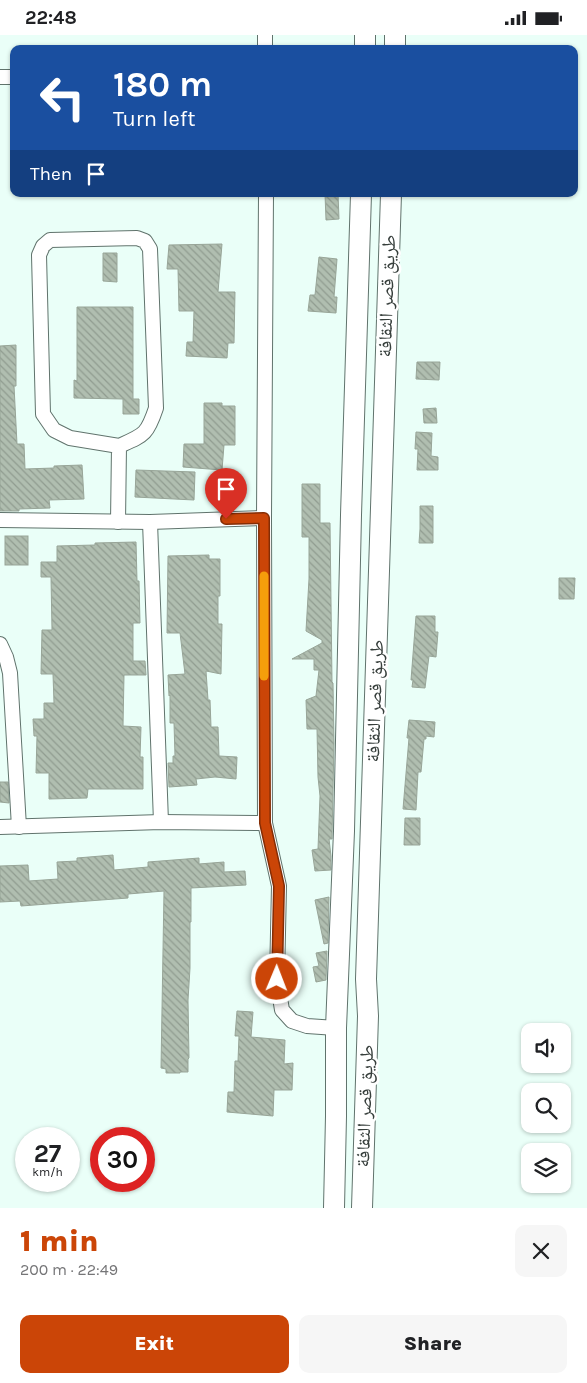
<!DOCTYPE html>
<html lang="en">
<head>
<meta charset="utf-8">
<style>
	:root { --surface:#fff; --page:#f6f6f6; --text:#202124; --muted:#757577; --accent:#cb4507 }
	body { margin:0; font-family:Karla,"Noto Naskh Arabic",sans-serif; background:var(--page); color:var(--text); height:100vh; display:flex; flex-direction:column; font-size:19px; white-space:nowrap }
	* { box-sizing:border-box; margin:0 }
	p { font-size:16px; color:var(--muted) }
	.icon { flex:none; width:28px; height:28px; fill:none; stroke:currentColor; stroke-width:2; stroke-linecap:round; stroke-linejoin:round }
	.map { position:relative; height:1173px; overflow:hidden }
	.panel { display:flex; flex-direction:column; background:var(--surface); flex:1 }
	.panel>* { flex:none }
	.banner { position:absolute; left:10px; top:10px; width:568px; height:152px; border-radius:10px; box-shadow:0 1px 4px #0004; background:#1a4fa0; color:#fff; overflow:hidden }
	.fabs { position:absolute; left:521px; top:988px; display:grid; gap:10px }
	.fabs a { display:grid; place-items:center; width:50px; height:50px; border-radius:10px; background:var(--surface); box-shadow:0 1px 4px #0004; font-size:25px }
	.speed { position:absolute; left:15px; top:1092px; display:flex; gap:10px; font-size:25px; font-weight:700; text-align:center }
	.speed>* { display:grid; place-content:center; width:65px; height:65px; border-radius:50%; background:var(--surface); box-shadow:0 1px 4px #0004; line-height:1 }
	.speed small { font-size:12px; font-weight:400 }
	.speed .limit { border:8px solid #d22; background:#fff; color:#111 }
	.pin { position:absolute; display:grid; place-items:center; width:42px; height:42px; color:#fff; margin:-51px -21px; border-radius:50% 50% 50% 0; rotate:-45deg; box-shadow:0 0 5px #0007 }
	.pin .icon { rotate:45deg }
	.me { position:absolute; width:55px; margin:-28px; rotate:1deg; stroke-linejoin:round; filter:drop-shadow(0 0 4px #0008) }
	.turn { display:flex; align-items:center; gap:18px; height:105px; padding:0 20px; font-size:22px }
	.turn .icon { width:65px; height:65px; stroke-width:2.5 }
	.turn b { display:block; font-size:35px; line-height:42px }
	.then { display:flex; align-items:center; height:48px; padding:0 20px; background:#0003; gap:10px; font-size:19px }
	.round { display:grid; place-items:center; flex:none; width:52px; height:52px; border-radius:10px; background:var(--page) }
	.summary { display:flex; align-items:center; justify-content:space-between; height:85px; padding:0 20px }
	h1 { font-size:30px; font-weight:800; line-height:38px; color:var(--accent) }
	.action { display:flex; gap:10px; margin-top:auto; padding:10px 20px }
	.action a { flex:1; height:58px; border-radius:10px; background:var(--accent); color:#fff; font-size:20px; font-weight:800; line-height:58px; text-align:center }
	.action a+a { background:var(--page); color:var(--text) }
	.status { display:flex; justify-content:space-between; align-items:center; height:35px; padding:0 25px; background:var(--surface); direction:ltr }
	.status svg { height:14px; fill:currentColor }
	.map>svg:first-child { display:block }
	.building { fill:url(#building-back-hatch); stroke:#98a598 }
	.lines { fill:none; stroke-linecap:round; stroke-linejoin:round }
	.street-casing { stroke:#60736c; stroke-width:16 }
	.secondary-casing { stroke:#60736c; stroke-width:22 }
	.street { stroke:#fff; stroke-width:14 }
	.secondary { stroke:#fff; stroke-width:20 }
	.route-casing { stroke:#842d05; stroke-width:12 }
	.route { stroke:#cb4507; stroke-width:9 }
	.slow { stroke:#f59e0b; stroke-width:9 }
	.labels { text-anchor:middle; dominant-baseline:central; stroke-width:5; stroke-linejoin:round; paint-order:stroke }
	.street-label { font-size:19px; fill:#363e3b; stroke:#fff }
</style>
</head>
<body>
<div class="status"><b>22:48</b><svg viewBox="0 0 49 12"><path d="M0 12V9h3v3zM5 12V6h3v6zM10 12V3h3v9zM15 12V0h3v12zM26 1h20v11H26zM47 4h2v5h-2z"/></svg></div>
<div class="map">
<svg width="587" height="1173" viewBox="0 0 587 1173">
	<defs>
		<pattern id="building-back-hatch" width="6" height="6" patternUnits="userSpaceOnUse" patternTransform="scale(1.25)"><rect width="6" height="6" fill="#b0beb0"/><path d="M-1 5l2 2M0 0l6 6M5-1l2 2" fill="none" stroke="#909c90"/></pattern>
	</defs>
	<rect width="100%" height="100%" fill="#eafff8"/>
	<!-- building -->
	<g class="building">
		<polygon points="325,159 338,159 339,184 326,185"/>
		<polygon points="222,209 218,257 235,257 234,308 228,308 227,323 186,321 187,307 193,307 194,276 179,276 178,234 167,234 169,210"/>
		<polygon points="103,218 117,218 117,247 103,246"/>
		<polygon points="319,222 337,224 334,262 337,262 336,278 308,276 310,260 315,260"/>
		<polygon points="77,272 133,272 133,364 139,364 139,379 123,379 123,364 74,363 74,345 77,346"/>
		<polygon points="16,310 16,351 14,351 17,409 24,409 25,434 54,433 54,431 82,430 84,464 49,465 50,473 19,474 19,476 0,476 0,311"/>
		<polygon points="417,327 440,327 439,345 416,344"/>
		<polygon points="204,368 222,368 222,371 235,371 235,410 224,410 222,435 183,432 184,409 204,409"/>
		<polygon points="436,373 437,388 424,388 423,374"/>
		<polygon points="416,397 432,398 431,421 438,422 438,435 417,435 418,414 415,414"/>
		<polygon points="136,435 195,437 194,465 135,462"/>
		<polygon points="237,445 238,464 222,465 221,446"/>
		<polygon points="302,449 320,449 320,488 330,488 332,647 333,648 334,708 332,804 329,804 331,821 331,835 315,836 312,815 318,814 320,761 318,742 317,694 307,694 306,665 316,661 319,635 314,635 314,624 292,624 322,608 322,605 306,596 309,544 309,502 302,502"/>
		<polygon points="420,471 433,471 433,508 419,508 420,494"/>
		<rect x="5" y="501" width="23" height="29"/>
		<polygon points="136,507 137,546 139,546 140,588 133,588 133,626 145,626 146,640 124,640 123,691 141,692 140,722 143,722 143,754 88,754 87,763 49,764 49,738 36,738 37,701 34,701 33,684 44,684 44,668 54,668 53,639 41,639 42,595 52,595 51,542 41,542 41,527 57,527 57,511 95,510 95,508"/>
		<polygon points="209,520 209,524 220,524 220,561 218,561 218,589 222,589 221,639 206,636 208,665 210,665 211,692 218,692 219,721 237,722 236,744 215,742 196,744 197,750 169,752 168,728 173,728 173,721 175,721 174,688 170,688 170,660 169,661 168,640 185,639 180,598 167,598 168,521"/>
		<polygon points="559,543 575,543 574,564 559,564"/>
		<polygon points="416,581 435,581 435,597 438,597 436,622 429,621 425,653 412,652 413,645 411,645"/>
		<polygon points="409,685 435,687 434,702 426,701 426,704 424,704 421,737 418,737 416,775 403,774 409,703 407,703"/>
		<polygon points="0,747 8,747 9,768 0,767"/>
		<polygon points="405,783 420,783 420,810 404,810"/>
		<polygon points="113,820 114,835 148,832 148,827 199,823 199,829 224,827 224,837 245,836 246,850 191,853 191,887 190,887 190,933 188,965 189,1023 188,1024 188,1037 180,1037 180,1038 166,1038 166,1034 161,1033 164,856 128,859 128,863 21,871 20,866 0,867 0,831 28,830 29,846 58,844 57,827 77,826 77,823"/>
		<polygon points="329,862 328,908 324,909 315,865"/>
		<polygon points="327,916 326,945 316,947 313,932 319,931 316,918"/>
		<polygon points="237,976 253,977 251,1002 285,1005 284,1029 293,1028 292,1055 274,1055 273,1081 227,1077 228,1057 234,1057 235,1026 238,1026 239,1001 235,1001"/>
	</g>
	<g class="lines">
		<defs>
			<g id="street">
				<polyline points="265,0 265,14"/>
				<polyline points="0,42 14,42"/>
				<polyline points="266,159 264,483 265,788 279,851 277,944 282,975 292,986 307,991 336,993"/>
				<polyline points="0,485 150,487 264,483"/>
				<path d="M118,487L119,411C144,400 147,400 156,373L150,214L145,206L137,203L50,205L43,211L39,220L43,379L54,395L70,403L119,411"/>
				<polyline points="150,487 161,787"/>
				<polyline points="0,609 6,622 10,638 19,792"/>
				<polyline points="0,792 161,787 265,788"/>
			</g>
			<g id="secondary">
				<polyline points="365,14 365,0"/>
				<polyline points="395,14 395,0"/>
				<polyline points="334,1173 336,1081 336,993 344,796 351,480 361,159"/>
				<polyline points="362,1173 368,981 366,944 391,159"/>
			</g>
		</defs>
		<!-- street casing -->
		<use href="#street" class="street-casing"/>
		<!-- secondary casing -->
		<use href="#secondary" class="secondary-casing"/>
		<!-- street -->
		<use href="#street" class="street"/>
		<!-- secondary -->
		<use href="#secondary" class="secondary"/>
	</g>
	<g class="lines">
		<defs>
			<polyline id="route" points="226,484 264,483 265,788 279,851 277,944"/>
		</defs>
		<!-- route casing -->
		<use href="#route" class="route-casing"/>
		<!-- route -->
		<use href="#route" class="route"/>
		<!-- slow -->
		<polyline class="slow" points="264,541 264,641"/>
	</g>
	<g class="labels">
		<!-- street labels -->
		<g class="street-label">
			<text transform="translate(387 261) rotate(-88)">طريق قصر الثقافة</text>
			<text transform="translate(375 666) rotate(-88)">طريق قصر الثقافة</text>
			<text transform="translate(365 1071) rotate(-88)">طريق قصر الثقافة</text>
		</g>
	</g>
</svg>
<div class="fabs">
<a><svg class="icon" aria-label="sound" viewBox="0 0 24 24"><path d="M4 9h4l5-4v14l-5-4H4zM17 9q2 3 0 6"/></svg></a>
<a><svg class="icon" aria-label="search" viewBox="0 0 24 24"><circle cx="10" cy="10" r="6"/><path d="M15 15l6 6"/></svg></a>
<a><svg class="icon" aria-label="layers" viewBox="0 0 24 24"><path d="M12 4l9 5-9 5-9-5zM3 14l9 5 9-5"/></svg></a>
</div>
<div class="speed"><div>27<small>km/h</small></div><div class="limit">30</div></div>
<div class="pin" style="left:226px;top:484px;background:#d93025"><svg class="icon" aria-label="arrive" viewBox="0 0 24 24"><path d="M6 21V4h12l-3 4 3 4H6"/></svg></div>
<svg class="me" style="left:277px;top:944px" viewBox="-20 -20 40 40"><circle r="17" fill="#cb4507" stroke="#fff" stroke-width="3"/><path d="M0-11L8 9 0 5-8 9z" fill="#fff"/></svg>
<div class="banner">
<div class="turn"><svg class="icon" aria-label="left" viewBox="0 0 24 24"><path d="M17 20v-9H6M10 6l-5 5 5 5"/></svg><div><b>180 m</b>Turn left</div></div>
<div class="then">Then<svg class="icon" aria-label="arrive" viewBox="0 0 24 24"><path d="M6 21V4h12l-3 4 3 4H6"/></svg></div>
</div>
</div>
<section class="panel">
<div class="summary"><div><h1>1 min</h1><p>200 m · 22:49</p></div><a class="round"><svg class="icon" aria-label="close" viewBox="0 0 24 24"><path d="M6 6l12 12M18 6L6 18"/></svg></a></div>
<div class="action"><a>Exit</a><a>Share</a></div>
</section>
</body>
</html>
